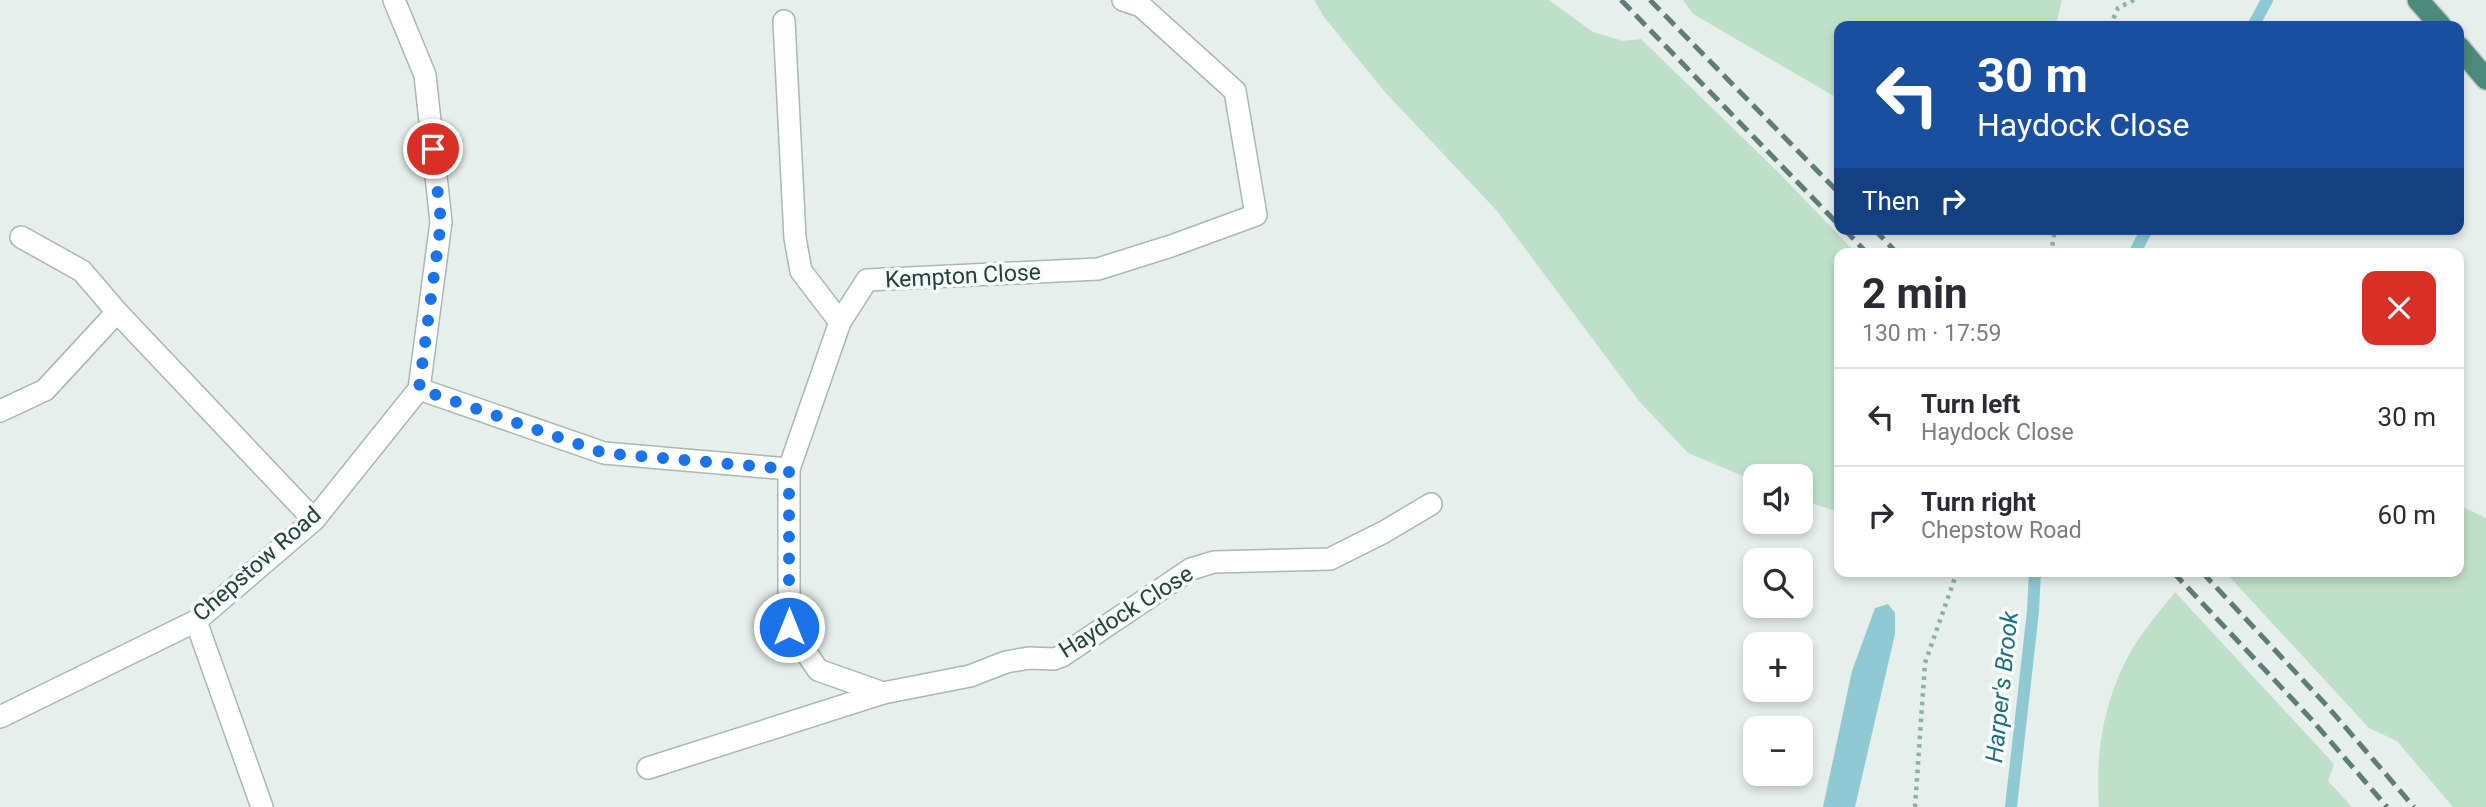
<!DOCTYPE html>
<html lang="en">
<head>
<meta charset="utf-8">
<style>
	:root { --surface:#fff; --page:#f2f2f3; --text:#2b2b33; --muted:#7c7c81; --line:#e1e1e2 }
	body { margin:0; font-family:Roboto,sans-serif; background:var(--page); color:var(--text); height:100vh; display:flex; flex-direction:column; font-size:26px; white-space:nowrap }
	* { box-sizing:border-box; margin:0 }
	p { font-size:23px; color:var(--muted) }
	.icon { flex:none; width:38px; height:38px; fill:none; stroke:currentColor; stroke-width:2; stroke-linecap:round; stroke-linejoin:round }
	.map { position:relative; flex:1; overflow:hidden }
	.sheet { position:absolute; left:1834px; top:248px; width:630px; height:329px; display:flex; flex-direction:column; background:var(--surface); border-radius:14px; box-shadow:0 4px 10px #0003 }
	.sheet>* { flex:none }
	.guide { position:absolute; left:1834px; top:21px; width:630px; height:214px; border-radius:14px; box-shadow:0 4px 10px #0003; background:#1a4fa0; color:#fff; overflow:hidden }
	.buttons { position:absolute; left:1743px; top:464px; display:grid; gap:14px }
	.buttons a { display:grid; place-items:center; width:70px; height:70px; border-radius:14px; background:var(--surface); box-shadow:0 4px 10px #0003; font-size:35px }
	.pin { position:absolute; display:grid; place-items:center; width:60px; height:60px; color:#fff; margin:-30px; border:4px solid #fff; border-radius:50%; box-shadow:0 2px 7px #0007 }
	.me { position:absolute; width:77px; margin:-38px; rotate:0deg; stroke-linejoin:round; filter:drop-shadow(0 0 5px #0008) }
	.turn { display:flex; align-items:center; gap:24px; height:147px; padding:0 28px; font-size:32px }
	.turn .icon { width:91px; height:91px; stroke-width:2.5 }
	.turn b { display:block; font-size:49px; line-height:60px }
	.then { display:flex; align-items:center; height:66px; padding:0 28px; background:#0003; gap:14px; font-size:26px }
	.round { display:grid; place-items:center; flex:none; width:74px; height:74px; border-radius:14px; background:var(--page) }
	.summary { display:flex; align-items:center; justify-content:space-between; height:119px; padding:0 28px }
	h1 { font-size:42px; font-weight:700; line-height:52px }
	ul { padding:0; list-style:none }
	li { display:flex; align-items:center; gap:21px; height:98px; padding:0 28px; border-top:2px solid var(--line) }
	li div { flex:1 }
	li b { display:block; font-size:26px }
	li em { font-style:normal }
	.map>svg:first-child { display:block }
	.green { fill:#bfe0c8 }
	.water { fill:#8ec9d4 }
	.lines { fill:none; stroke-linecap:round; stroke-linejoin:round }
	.stream { stroke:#8ec9d4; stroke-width:12 }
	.service-casing { stroke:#a8b8b2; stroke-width:24 }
	.minor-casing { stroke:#a8b8b2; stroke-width:24 }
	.trunk-casing { stroke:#c2cac8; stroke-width:24 }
	.path { stroke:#86b3a5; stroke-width:4.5; stroke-dasharray:3.5 5; stroke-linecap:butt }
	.service { stroke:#fff; stroke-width:21 }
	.minor { stroke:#fff; stroke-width:21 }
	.trunk { stroke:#4c8a7c; stroke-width:21 }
	.rail { stroke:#5f7d75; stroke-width:5; stroke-dasharray:14 7; stroke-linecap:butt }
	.route { stroke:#1a73e8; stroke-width:12; stroke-dasharray:0 21.6 }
	.labels { text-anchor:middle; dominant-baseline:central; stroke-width:7; stroke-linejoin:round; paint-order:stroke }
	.street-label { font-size:23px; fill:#24423a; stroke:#f7fbf9 }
	.water-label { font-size:24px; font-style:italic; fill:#1c6f80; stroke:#f7fbf9 }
</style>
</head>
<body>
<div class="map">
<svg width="2486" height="807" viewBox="0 0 2486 807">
	<rect width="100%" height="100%" fill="#e6efeb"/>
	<!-- green -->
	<g class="green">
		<polygon points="1314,0 1549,0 1593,32 1623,41 1641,39 1778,172 1857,254 1839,254 1839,512 1801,500 1801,476 1755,476 1755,481 1688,453 1639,401 1497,211 1384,91 1324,17"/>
		<polygon points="1683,0 2062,0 2056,26 1839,26 1839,99 1693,14"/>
		<polygon points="2459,505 2486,518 2486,807 2453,807 2397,741 2369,728 2225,572 2459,572"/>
		<path d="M2175,592L2334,764L2328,781L2352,807H2099C2095,750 2104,699 2132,649C2144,629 2161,610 2175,592Z"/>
	</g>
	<!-- water -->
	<polygon class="water" points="1888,604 1895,613 1895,634 1855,807 1823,807 1852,671 1875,608"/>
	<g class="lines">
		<!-- stream -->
		<g class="stream">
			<polyline points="2253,26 2267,0"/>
			<polyline points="2134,254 2147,229"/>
			<polyline points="2011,807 2033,611 2035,572"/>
		</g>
		<defs>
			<polyline id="service" points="784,21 795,238 801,271 840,322"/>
			<g id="minor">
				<polyline points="21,237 82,271 117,312 314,520"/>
				<polyline points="419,389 604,453 789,469 789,627 818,670 883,693 970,676 1006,662 1029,658 1054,659 1062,656 1191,569 1214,562 1330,559 1384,532 1431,504"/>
				<polyline points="0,411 45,390 117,312"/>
				<polyline points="789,469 840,322 867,280 1098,269 1171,246 1256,215 1235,91 1141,6 1123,0"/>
				<polyline points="196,621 262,807"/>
				<polyline points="0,717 196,621 314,520 419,389 441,222 425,75 394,0"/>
				<polyline points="648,768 883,693"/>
			</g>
			<g id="trunk">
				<polyline points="2418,0 2441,26"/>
				<polyline points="2459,47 2486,79"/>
			</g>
		</defs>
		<!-- service casing -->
		<use href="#service" class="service-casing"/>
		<!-- minor casing -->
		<use href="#minor" class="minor-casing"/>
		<!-- trunk casing -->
		<use href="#trunk" class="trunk-casing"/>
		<!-- path -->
		<g class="path">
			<polyline points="2110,26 2118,8 2134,0"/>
			<polyline points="2051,254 2055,229"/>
			<polyline points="1915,807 1925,663 1957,572"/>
		</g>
		<!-- service -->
		<use href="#service" class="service"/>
		<!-- minor -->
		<use href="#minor" class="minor"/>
		<!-- trunk -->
		<use href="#trunk" class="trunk"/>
		<!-- rail -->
		<g class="rail">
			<polyline points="1621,0 1839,225"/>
			<polyline points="1650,0 1839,193"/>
			<polyline points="1844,229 1868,254"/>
			<polyline points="1874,229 1898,254"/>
			<polyline points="2173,572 2312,720 2387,807"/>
			<polyline points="2202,572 2328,707 2414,807"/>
		</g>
	</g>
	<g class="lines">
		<!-- route -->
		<polyline class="route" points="433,149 441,222 419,389 604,453 789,469 789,627"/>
	</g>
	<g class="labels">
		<!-- street labels -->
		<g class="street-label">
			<text transform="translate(963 276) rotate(-3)">Kempton Close</text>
			<text transform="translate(257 564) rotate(-41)">Chepstow Road</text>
			<text transform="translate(1126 612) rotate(-32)">Haydock Close</text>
		</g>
		<!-- water labels -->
		<g class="water-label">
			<text transform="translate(2002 687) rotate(-84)">Harper's Brook</text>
		</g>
	</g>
</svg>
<div class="buttons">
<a><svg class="icon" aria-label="sound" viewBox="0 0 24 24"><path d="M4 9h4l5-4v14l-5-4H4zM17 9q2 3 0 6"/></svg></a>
<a><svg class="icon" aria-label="search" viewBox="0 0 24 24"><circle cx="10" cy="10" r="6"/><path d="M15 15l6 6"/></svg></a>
<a>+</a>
<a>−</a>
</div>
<div class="pin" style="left:433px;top:149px;background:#d93025"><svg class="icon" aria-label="arrive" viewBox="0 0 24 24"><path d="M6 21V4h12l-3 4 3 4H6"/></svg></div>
<svg class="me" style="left:789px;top:627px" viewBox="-20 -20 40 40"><circle r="17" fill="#1a73e8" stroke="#fff" stroke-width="3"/><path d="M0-11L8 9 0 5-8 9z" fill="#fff"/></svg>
<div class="guide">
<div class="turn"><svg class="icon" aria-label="left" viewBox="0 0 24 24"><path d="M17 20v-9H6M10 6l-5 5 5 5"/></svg><div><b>30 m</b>Haydock Close</div></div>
<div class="then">Then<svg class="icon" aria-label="right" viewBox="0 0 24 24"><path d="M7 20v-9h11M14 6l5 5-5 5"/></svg></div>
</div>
<section class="sheet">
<div class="summary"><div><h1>2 min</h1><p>130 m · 17:59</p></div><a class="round" style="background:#d93025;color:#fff"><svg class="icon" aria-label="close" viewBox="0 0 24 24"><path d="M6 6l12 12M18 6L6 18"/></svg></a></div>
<ul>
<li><svg class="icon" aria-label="left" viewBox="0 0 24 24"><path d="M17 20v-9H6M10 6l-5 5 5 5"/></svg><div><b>Turn left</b><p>Haydock Close</p></div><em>30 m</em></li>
<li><svg class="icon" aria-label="right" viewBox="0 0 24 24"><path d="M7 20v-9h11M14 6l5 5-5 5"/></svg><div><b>Turn right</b><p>Chepstow Road</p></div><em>60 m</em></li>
</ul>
</section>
</div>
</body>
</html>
